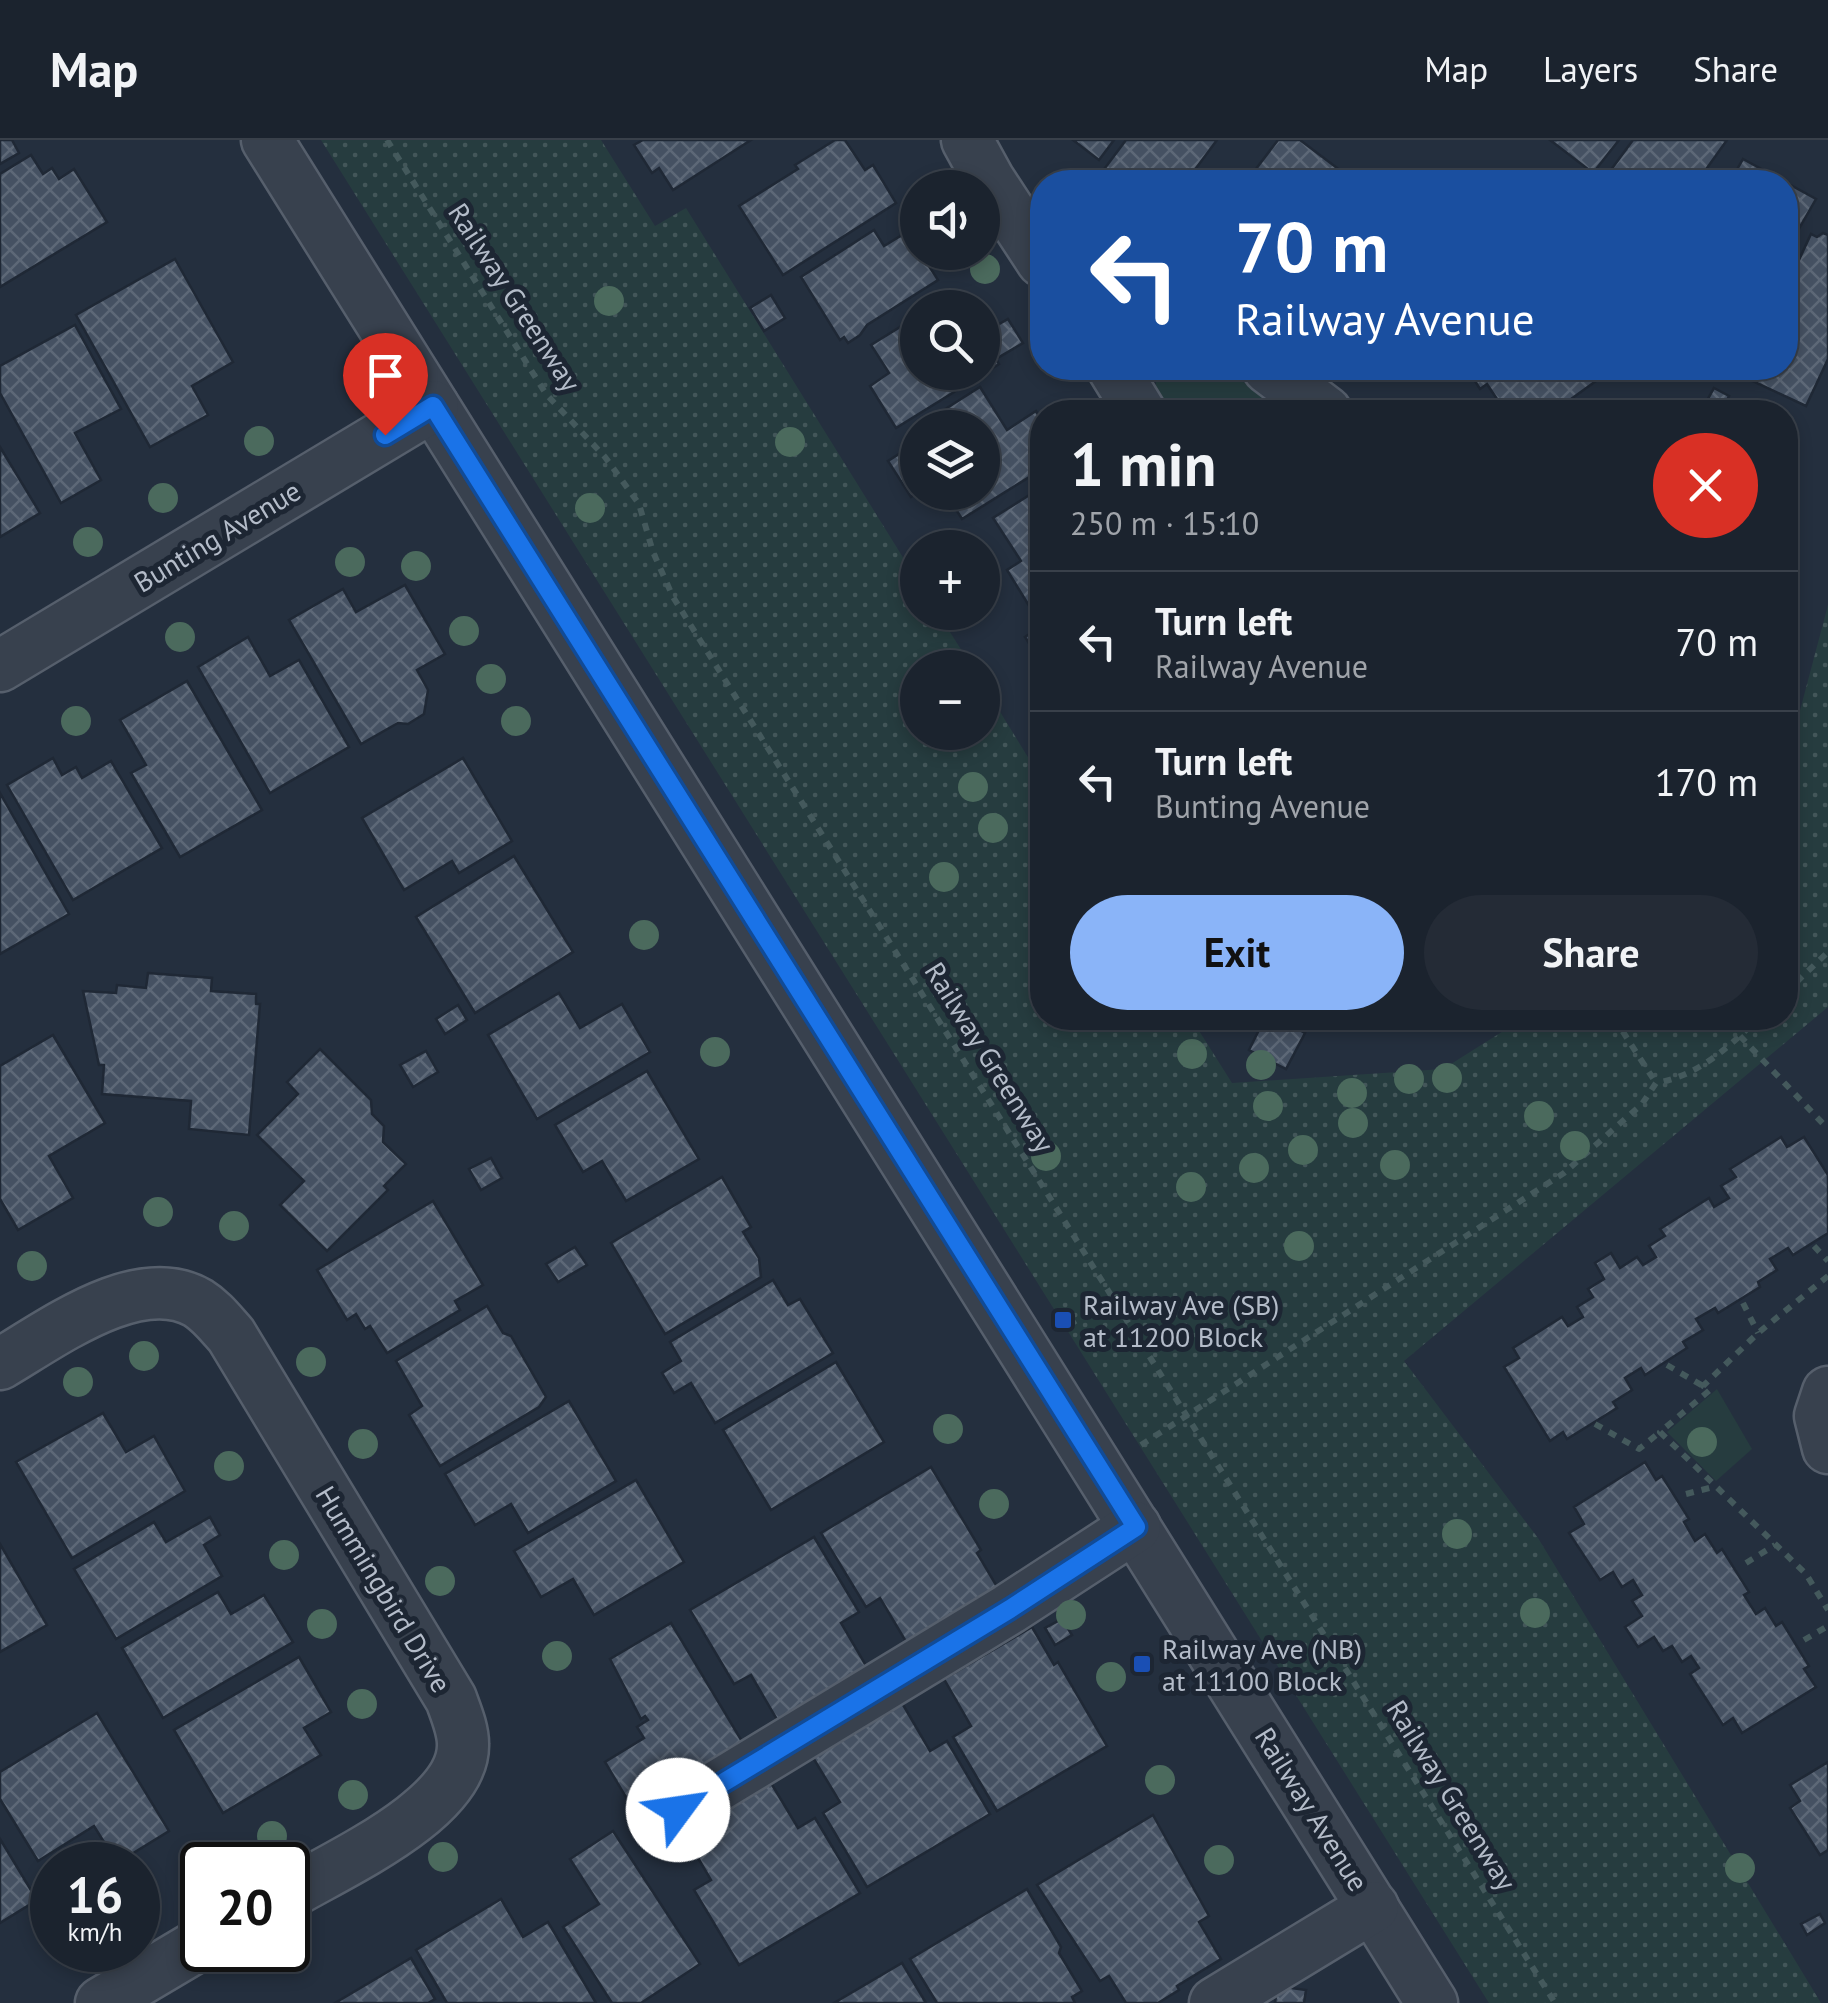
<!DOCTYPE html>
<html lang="en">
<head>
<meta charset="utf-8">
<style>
	:root { --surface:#1b232e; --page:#242b36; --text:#f1f3f6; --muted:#a0a4aa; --line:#39404a; --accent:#8ab4f8 }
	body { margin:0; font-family:"PT Sans",sans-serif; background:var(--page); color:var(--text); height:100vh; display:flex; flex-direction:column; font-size:38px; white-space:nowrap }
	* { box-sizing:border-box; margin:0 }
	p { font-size:32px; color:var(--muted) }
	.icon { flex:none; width:55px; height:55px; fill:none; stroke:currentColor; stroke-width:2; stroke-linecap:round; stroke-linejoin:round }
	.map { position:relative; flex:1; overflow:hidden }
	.drawer { position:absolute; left:1030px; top:260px; width:768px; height:630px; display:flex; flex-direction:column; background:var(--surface); border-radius:40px; box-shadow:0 5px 15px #0003,0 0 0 2px var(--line) }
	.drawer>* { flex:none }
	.guide { position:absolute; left:1030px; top:30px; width:768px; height:210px; border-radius:40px; box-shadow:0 5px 15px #0003,0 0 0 2px var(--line); background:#1a4fa0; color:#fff; overflow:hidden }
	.tools { position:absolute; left:900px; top:30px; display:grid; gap:20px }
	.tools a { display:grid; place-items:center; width:100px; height:100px; border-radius:50%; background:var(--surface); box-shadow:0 5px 15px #0003,0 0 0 2px var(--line); font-size:50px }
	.speed { position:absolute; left:30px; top:1702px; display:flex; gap:20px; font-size:50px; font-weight:700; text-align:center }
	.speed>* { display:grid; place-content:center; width:130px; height:130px; border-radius:50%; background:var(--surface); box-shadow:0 5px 15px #0003,0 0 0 2px var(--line); line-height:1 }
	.speed small { font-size:25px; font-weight:400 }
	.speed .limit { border:5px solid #111; border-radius:15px; background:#fff; color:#111 }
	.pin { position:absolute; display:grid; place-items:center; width:85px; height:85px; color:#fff; margin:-102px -42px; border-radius:50% 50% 50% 0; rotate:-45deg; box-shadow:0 0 10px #0007 }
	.pin .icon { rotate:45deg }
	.me { position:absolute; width:110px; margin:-55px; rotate:59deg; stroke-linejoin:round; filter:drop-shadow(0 0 8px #0008) }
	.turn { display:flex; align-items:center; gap:35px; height:210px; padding:0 40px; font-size:45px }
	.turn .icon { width:130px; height:130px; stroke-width:2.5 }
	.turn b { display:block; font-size:70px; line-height:85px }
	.round { display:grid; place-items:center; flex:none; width:105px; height:105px; border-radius:52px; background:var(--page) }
	.headline { display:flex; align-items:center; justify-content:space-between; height:170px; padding:0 40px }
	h1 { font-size:60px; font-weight:700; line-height:75px }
	.cta { display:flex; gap:20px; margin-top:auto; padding:20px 40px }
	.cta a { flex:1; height:115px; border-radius:60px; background:var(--accent); color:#111; font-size:40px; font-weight:700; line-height:115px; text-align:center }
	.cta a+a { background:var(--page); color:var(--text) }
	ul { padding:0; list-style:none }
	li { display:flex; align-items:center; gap:30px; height:140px; padding:0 40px; border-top:2px solid var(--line) }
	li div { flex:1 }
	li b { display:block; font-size:38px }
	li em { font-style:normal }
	header { display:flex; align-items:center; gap:60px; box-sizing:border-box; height:140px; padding:0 50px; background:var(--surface); border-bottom:2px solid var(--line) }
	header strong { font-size:48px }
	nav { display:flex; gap:55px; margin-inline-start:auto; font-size:35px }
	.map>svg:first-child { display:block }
	.grass { fill:#263c3f }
	.park { fill:url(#park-dots) }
	.building { fill:url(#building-cross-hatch); stroke:#1f2835; stroke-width:2.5 }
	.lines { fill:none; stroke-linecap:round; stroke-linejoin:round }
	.minor-casing { stroke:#565f6c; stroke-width:55 }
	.path { stroke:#44595c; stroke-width:6; stroke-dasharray:8 8; stroke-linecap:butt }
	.minor { stroke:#38414e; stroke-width:50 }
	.tree { fill:#4b6a5d }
	.route-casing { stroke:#114b97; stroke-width:25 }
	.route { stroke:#1a73e8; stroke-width:18 }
	.transit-dot { fill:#1a4fb4; stroke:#1d2633; stroke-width:4 }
	.labels { text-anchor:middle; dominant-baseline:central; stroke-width:10; stroke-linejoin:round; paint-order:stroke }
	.street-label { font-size:28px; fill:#b4bcc9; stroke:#1d2633 }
	.poi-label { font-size:28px; fill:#b4bcc9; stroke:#1d2633; text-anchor:start }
</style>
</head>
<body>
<header>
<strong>Map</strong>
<nav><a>Map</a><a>Layers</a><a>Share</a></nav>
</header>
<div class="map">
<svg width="1828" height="1863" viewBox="0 0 1828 1863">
	<defs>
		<pattern id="park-dots" width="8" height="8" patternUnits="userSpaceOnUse" patternTransform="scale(2.5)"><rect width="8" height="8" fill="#263c3f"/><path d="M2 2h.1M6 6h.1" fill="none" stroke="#435659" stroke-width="1.8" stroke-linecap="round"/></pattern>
		<pattern id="building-cross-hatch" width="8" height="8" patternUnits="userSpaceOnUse" patternTransform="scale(2.5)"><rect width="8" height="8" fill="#455162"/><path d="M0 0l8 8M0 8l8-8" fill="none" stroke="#5d6877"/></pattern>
	</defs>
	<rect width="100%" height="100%" fill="#242f3e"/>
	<!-- grass -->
	<g class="grass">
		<polygon points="1156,228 1225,228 1283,272 1171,272 1156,247"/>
		<polygon points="1717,1249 1752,1309 1716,1341 1667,1292"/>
	</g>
	<!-- park -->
	<polygon class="park" points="321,0 601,0 655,86 686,68 917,440 918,472 938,473 972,527 918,528 918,592 982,592 983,544 1042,640 1042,878 1191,878 1232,943 1443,929 1524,878 1785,878 1785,627 1828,465 1828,867 1404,1221 1538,1398 1821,1863 1489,1863"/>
	<!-- building -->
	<g class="building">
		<polygon points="0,0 12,0 19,13 0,24"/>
		<polygon points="643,0 751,0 673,50 659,28 652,33 634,5"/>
		<polygon points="835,0 845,0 865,30 873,25 896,63 783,135 739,66 798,29 795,25"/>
		<polygon points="1073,0 1114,0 1099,20"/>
		<polygon points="1126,0 1217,0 1188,39 1192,42 1123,42 1105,28"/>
		<polygon points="1278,0 1300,0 1345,34 1339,42 1246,42"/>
		<polygon points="1550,0 1619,0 1593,33"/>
		<polygon points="1633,0 1727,0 1697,42 1602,42"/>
		<polygon points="31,15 43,34 52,28 59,39 74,29 107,82 0,147 0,34"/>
		<polygon points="1743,19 1816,59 1785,113 1785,42 1730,42"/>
		<polygon points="874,90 884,106 907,92 938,140 867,185 860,195 848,203 844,197 840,200 801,137"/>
		<polygon points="1823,93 1828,95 1828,219 1806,266 1744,237 1749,228 1785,228 1785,150 1811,94 1817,97"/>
		<polygon points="175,119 233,222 192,246 208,275 150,307 76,175"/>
		<polygon points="954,153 963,168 931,168"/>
		<polygon points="771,155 785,178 764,191 750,168"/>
		<polygon points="918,176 918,232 982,232 982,194 1008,179 1023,203 996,219 999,224 896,288 870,246 889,233 871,205"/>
		<polygon points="75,185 121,269 75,293 101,340 61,363 0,253 0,226"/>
		<polygon points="1472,228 1587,228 1596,241 1553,272 1494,272 1489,265 1497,259 1487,244 1480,249 1468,230"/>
		<polygon points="980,247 1007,290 1036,271 1042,282 1042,329 962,379 945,352 982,352 982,288 917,287"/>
		<polygon points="1714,248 1729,256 1721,272 1703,268"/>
		<polygon points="918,302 918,352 911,357 888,321"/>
		<polygon points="0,307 40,373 0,397"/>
		<polygon points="1042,347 1042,473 1036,477 1007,430 1021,421 993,378"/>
		<polygon points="405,445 445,514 417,530 428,550 424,574 408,584 398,583 361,604 289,480 343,449 356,472"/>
		<polygon points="1042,486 1042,524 1025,497"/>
		<polygon points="248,497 270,536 299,520 349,607 270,653 198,527"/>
		<polygon points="187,541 262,670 180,717 131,633 146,625 120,580"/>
		<polygon points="53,618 62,635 76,627 82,638 111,621 162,708 73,760 7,645"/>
		<polygon points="463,618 512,701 459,733 452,721 404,750 362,678"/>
		<polygon points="0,653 69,774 0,814"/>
		<polygon points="514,716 573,812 475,873 416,777"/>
		<polygon points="148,833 212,838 211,851 256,854 256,864 260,864 249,995 189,989 191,961 102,954 104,925 99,925 83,851 116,853 117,845 146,848"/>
		<polygon points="559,853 580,888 622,864 650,912 537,979 488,895"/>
		<polygon points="458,865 467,880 445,894 436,879"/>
		<polygon points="1265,878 1277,878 1305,893 1286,929 1249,910"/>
		<polygon points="53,895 105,983 49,1016 73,1058 18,1090 0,1059 0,926"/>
		<polygon points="320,909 371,960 372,974 384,986 383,1002 406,1024 384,1046 388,1050 327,1111 280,1065 304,1041 257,995 298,954 287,942"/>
		<polygon points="426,911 438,932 413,947 400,925"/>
		<polygon points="647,931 699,1019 626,1061 602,1021 583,1032 555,985"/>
		<polygon points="1781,997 1787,1007 1804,997 1828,1035 1828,1093 1793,1115 1788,1108 1770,1119 1777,1130 1758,1142 1760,1147 1718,1173 1715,1168 1696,1179 1703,1190 1683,1202 1687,1208 1645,1235 1641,1228 1625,1238 1632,1250 1613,1262 1617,1268 1567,1299 1563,1292 1550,1301 1504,1227 1519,1218 1513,1208 1562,1177 1568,1186 1583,1177 1577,1167 1593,1157 1588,1149 1604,1139 1595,1123 1611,1113 1620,1128 1637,1117 1643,1125 1656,1117 1649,1106 1665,1096 1660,1089 1709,1058 1714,1067 1729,1058 1721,1046 1736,1037 1730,1029"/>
		<polygon points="491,1018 502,1038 481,1050 469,1029"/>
		<polygon points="722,1037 751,1087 743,1092 759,1118 761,1137 665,1194 611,1103"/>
		<polygon points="433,1061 483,1145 455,1161 460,1170 387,1213 370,1186 365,1189 356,1174 347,1180 317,1130"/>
		<polygon points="575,1107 587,1125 558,1142 546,1124"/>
		<polygon points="773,1140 788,1165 800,1159 833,1213 715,1283 691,1243 674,1253 662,1233 681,1221 670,1202"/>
		<polygon points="487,1166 503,1193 511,1196 546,1257 539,1267 440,1326 409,1275 422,1266 396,1221"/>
		<polygon points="836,1222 884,1302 771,1370 723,1290"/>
		<polygon points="569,1261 616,1341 528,1393 511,1364 475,1385 445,1334"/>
		<polygon points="103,1273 126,1312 154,1296 185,1351 72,1418 16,1322"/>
		<polygon points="1645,1322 1656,1340 1662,1336 1689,1379 1684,1382 1695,1401 1705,1394 1717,1413 1722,1409 1749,1452 1744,1455 1756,1474 1765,1468 1776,1486 1782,1482 1809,1526 1804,1529 1816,1547 1742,1593 1733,1578 1723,1585 1690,1534 1699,1528 1691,1516 1682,1522 1672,1506 1663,1511 1654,1497 1638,1507 1625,1487 1642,1476 1632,1461 1642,1455 1633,1440 1622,1447 1613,1432 1600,1440 1569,1393 1584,1384 1574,1367"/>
		<polygon points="931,1327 981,1410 977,1413 999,1450 908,1505 880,1458 866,1467 821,1393"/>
		<polygon points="636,1340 684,1422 594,1475 573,1439 541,1457 514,1411"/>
		<polygon points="210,1377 220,1395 204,1405 222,1436 116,1499 74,1429 154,1382 166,1402"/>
		<polygon points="814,1397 859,1472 841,1483 868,1529 779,1583 751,1535 734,1544 690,1470"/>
		<polygon points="0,1404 47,1485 0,1512"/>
		<polygon points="218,1452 231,1474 264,1455 293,1502 163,1578 122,1508"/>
		<polygon points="1062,1479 1072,1495 1055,1505 1045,1488"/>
		<polygon points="671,1483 743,1603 633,1669 605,1622 644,1598 637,1587 648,1580 645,1576 641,1579 610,1519"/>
		<polygon points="1032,1487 1054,1525 1058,1522 1107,1606 997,1671 953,1597 971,1586 944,1539"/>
		<polygon points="299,1517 331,1572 304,1588 321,1615 223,1673 174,1590"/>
		<polygon points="902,1563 930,1611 947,1601 990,1674 867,1747 823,1673 840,1662 812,1616"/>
		<polygon points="97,1573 169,1691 117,1723 94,1686 38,1721 0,1659 0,1632"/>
		<polygon points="1828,1622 1828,1710 1820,1715 1790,1668 1800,1661 1790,1645"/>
		<polygon points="771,1643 798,1688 815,1678 860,1753 739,1825 694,1750 711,1740 684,1694"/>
		<polygon points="1153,1675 1209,1776 1199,1782 1221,1819 1177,1846 1179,1850 1158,1863 1126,1863 1109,1836 1100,1841 1037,1745"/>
		<polygon points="613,1691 700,1824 641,1863 612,1863 563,1787 599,1764 570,1719"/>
		<polygon points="0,1699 37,1760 0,1783"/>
		<polygon points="1027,1749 1061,1807 1059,1813 1082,1851 1072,1857 1075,1863 937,1863 910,1819"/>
		<polygon points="501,1759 523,1797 548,1782 596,1863 447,1863 416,1810"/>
		<polygon points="1820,1774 1825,1783 1807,1795 1801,1784"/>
		<polygon points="411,1818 435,1859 428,1863 335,1863"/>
		<polygon points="902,1823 926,1863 834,1863"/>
		<polygon points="1277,1846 1306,1850 1304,1863 1275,1863"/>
	</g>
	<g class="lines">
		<defs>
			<g id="minor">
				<polyline points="267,0 1432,1863"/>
				<polyline points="967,0 989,40 1042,121"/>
				<polyline points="1113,228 1140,272"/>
				<polyline points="1268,228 1326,272"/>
				<polyline points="0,526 433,266"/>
				<path d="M0,1224C50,1195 138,1128 198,1163C211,1171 221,1184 231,1195L451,1559C456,1573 463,1589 463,1604C465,1669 336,1725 288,1754"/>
				<polyline points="1828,1252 1820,1276 1828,1308"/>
				<polyline points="678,1670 1009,1469 1135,1387"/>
				<polyline points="101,1863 202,1803"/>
				<polyline points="1215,1863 1373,1767"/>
			</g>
		</defs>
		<!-- minor casing -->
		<use href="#minor" class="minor-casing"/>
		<!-- path -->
		<g class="path">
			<polyline points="387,0 546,254 605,317 639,364 653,412 673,457 1555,1863"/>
			<polyline points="1785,853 1828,812"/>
			<polyline points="1614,878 1656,943"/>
			<polyline points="1740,896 1828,989"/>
			<polyline points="1814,1106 1828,1121"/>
			<polyline points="1828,1136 1758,1193 1703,1246 1710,1250 1660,1292 1806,1434 1828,1470"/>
			<polyline points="1743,1163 1758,1193"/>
			<polyline points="1069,1185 1114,1157"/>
			<polyline points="1667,1225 1703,1246"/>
			<polyline points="1595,1284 1639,1309 1660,1292"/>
			<path d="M1141,1305L1564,1033L1642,964L1656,943C1700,935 1727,908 1759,878"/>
			<polyline points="1686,1354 1713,1347"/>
			<polyline points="1746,1423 1775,1405"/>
			<polyline points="1804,1500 1828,1486"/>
		</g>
		<!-- minor -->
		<use href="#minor" class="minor"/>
	</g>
	<!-- trees -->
	<g class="tree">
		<circle cx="985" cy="129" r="15"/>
		<circle cx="609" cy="161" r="15"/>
		<circle cx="259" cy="301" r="15"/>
		<circle cx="790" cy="302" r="15"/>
		<circle cx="163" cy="358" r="15"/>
		<circle cx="590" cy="368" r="15"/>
		<circle cx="88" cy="402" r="15"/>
		<circle cx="350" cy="422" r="15"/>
		<circle cx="416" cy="426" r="15"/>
		<circle cx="464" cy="491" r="15"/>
		<circle cx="180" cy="497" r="15"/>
		<circle cx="491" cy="539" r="15"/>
		<circle cx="76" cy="581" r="15"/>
		<circle cx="516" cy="581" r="15"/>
		<circle cx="973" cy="647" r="15"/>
		<circle cx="993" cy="688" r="15"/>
		<circle cx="944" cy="737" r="15"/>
		<circle cx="644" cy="795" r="15"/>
		<circle cx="715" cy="912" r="15"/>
		<circle cx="1192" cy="914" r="15"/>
		<circle cx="1261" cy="925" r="15"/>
		<circle cx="1447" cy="938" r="15"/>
		<circle cx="1409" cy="939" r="15"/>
		<circle cx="1352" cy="953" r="15"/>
		<circle cx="1268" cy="966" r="15"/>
		<circle cx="1539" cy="976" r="15"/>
		<circle cx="1353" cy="983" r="15"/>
		<circle cx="1575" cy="1006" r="15"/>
		<circle cx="1303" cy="1010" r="15"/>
		<circle cx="1046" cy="1016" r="15"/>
		<circle cx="1395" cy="1025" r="15"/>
		<circle cx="1254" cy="1028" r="15"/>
		<circle cx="1191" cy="1047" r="15"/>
		<circle cx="158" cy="1072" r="15"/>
		<circle cx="234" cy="1086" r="15"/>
		<circle cx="1299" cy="1106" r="15"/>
		<circle cx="32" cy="1126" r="15"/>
		<circle cx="144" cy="1216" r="15"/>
		<circle cx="311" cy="1222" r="15"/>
		<circle cx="78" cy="1242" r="15"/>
		<circle cx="948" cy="1289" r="15"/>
		<circle cx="1702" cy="1302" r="15"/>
		<circle cx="363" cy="1304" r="15"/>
		<circle cx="229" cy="1326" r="15"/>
		<circle cx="994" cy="1364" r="15"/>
		<circle cx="1457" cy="1394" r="15"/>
		<circle cx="284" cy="1415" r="15"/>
		<circle cx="440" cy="1441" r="15"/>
		<circle cx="1535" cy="1473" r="15"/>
		<circle cx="1071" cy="1475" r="15"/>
		<circle cx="322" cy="1484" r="15"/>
		<circle cx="557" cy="1516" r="15"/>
		<circle cx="1111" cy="1537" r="15"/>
		<circle cx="362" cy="1564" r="15"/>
		<circle cx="1160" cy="1640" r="15"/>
		<circle cx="353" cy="1655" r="15"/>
		<circle cx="272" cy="1696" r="15"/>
		<circle cx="443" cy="1717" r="15"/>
		<circle cx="1219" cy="1720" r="15"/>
		<circle cx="1740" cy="1728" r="15"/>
	</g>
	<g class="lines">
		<defs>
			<polyline id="route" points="385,295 433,266 1136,1387 1010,1469 678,1670"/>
		</defs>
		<!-- route casing -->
		<use href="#route" class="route-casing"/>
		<!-- route -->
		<use href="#route" class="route"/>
	</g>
	<!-- markers -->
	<g class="transit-dot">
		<rect x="1053" y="1170" width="20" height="20" rx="5"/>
		<rect x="1132" y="1514" width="20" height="20" rx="5"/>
	</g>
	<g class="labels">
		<!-- street labels -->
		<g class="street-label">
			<text transform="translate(515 157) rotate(57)">Railway Greenway</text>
			<text transform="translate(217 396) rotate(-31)">Bunting Avenue</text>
			<text transform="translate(990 917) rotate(58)">Railway Greenway</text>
			<text transform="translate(384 1449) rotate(59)">Hummingbird Drive</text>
			<text transform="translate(1452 1655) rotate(58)">Railway Greenway</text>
			<text transform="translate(1312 1669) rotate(58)">Railway Avenue</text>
		</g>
		<!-- poi labels -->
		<g class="poi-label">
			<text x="1083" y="1164">Railway Ave (SB)<tspan x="1083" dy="32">at 11200 Block</tspan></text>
			<text x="1162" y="1508">Railway Ave (NB)<tspan x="1162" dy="32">at 11100 Block</tspan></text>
		</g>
	</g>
</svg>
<div class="tools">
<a><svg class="icon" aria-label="sound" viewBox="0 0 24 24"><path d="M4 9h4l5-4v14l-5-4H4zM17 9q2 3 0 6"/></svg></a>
<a><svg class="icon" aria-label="search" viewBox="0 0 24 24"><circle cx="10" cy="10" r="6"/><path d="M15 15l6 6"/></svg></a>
<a><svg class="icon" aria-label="layers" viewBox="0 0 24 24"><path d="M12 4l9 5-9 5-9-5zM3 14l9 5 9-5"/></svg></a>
<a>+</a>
<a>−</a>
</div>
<div class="speed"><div>16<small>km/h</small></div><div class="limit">20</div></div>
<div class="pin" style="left:385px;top:295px;background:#d93025"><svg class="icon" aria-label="arrive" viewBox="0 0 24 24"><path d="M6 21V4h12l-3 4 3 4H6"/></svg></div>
<svg class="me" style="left:678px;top:1670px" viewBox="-20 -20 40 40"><circle r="19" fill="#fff"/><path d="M0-13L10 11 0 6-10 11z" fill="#1a73e8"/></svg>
<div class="guide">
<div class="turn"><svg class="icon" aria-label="left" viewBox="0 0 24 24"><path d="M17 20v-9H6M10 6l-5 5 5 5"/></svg><div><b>70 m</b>Railway Avenue</div></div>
</div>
<section class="drawer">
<div class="headline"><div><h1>1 min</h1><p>250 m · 15:10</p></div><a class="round" style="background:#d93025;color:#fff"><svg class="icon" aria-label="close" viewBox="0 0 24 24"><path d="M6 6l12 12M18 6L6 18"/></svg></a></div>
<ul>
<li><svg class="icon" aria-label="left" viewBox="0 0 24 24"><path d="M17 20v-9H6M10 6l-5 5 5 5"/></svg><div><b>Turn left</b><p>Railway Avenue</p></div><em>70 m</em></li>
<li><svg class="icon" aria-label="left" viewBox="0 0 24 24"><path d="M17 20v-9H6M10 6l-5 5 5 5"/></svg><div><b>Turn left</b><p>Bunting Avenue</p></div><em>170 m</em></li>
</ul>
<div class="cta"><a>Exit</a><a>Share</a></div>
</section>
</div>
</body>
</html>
